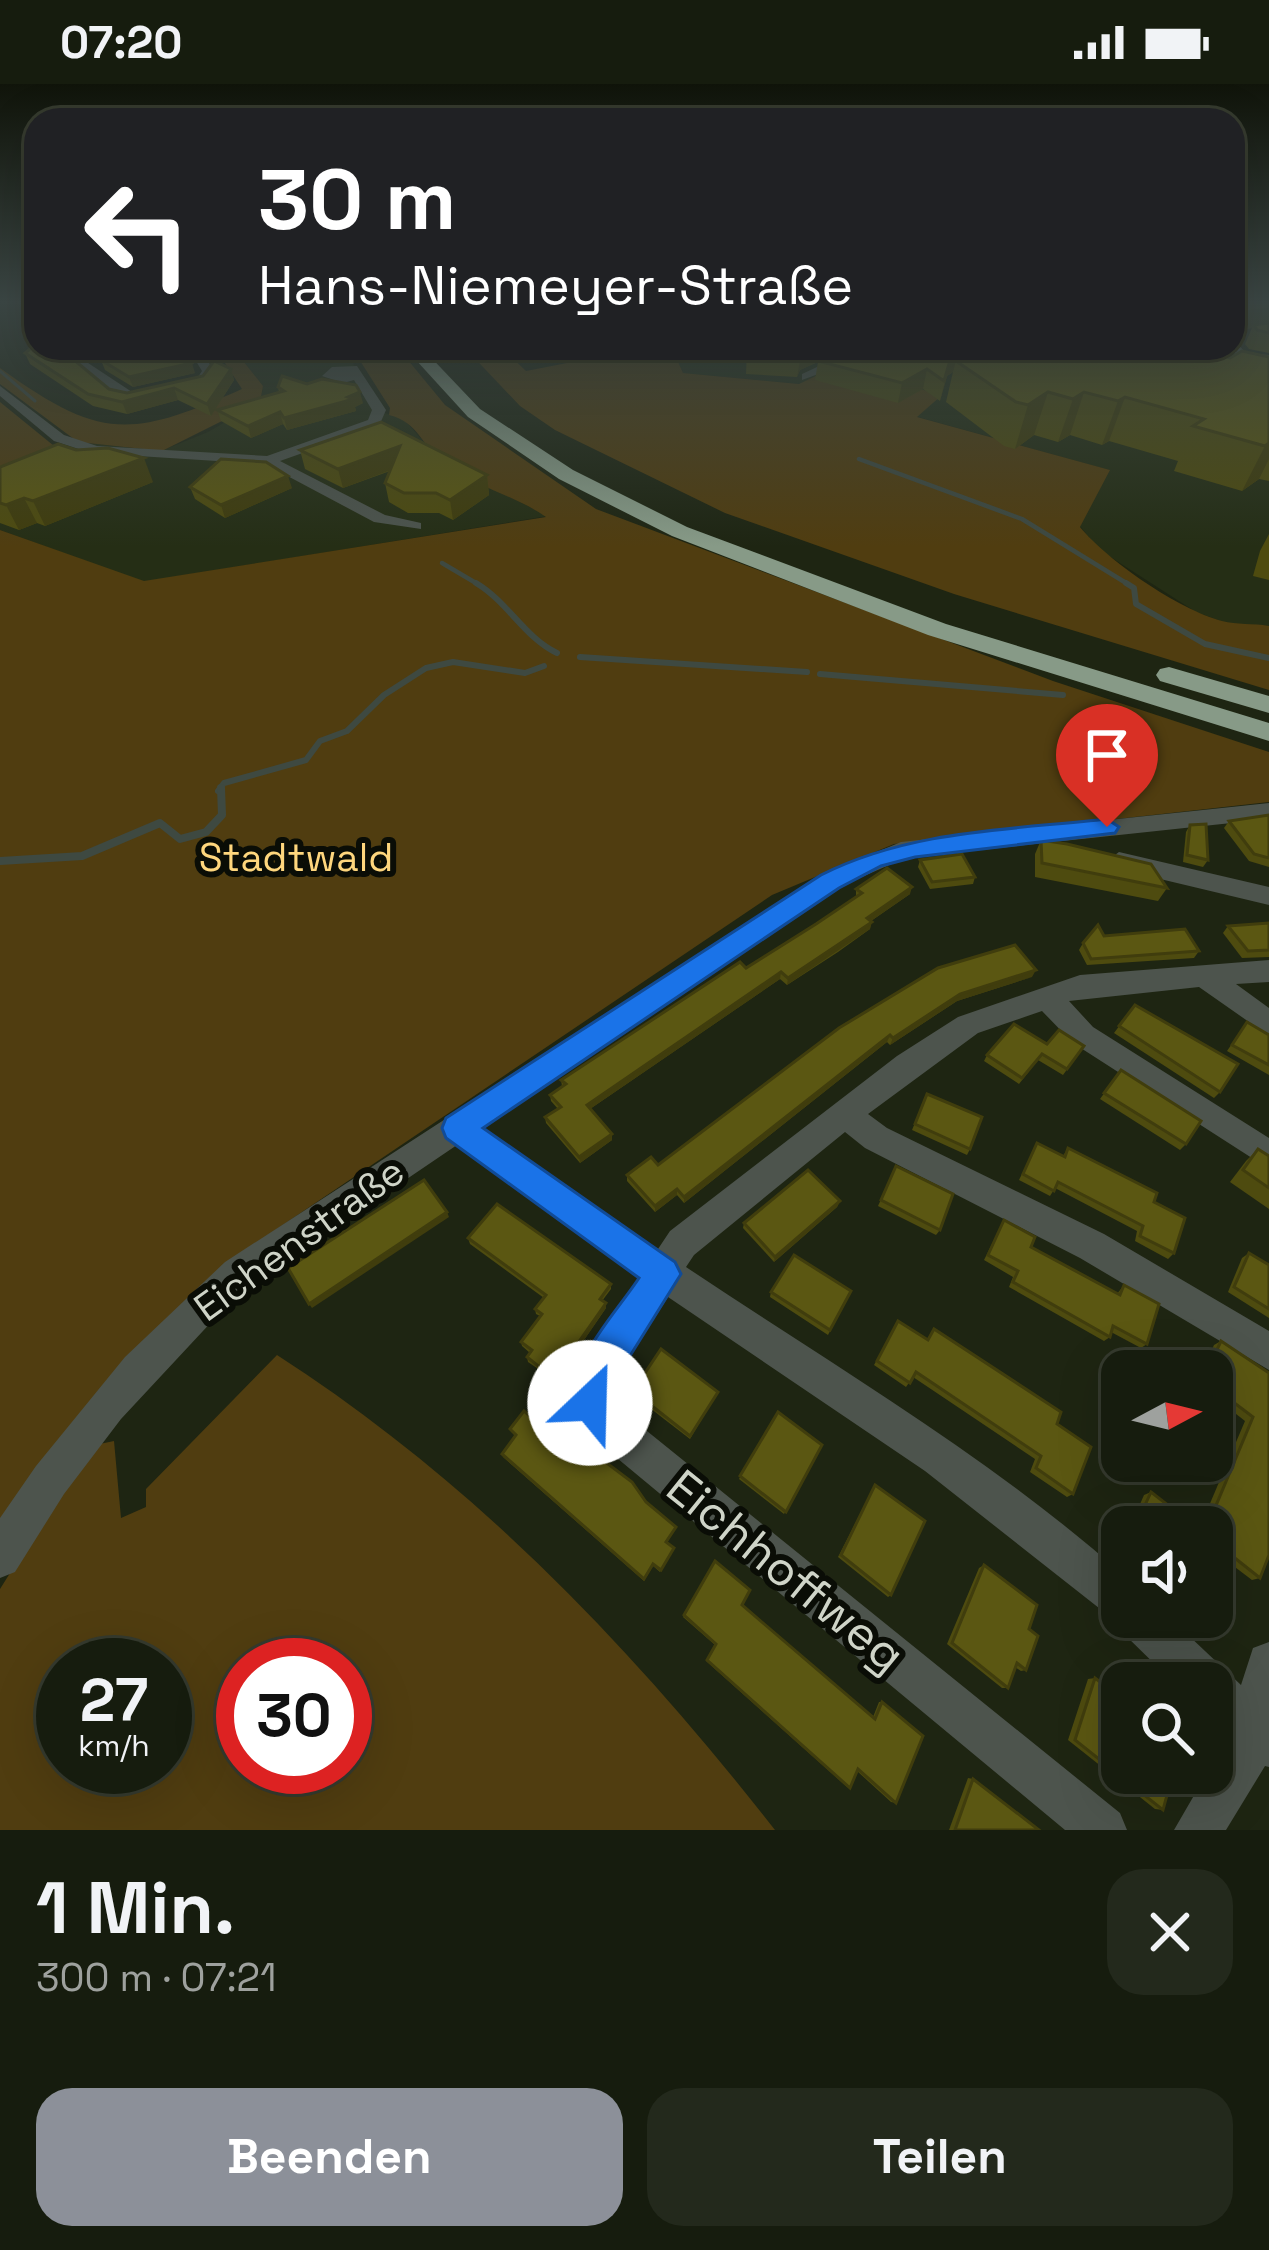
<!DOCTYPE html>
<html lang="de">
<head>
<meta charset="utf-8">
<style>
	:root { --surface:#161c0e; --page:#23291c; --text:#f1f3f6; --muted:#9ea19e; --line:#353a2e; --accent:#8c9099 }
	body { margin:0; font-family:"Space Grotesk",sans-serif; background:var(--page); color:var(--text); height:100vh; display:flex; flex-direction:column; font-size:45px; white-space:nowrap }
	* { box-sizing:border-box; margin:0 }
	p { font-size:39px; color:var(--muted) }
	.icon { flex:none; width:66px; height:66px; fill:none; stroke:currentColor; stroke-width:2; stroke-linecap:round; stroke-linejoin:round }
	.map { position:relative; height:1746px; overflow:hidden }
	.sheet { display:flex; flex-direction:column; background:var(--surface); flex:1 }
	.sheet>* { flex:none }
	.banner { position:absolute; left:24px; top:24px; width:1221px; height:252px; border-radius:36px; box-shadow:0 12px 48px #0002,0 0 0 3px var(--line); background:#202124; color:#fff; overflow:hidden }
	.needle { width:78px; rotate:83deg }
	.controls { position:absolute; left:1101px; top:1266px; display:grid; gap:24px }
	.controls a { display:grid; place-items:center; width:132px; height:132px; border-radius:24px; background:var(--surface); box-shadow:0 12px 48px #0002,0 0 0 3px var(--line); font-size:60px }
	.speed { position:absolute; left:36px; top:1554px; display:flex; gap:24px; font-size:60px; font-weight:700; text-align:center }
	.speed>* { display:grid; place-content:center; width:156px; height:156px; border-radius:50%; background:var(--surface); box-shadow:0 12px 48px #0002,0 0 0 3px var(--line); line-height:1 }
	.speed small { font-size:30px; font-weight:400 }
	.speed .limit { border:18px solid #d22; background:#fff; color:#111 }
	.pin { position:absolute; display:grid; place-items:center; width:102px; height:102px; color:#fff; margin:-123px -51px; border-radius:50% 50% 50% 0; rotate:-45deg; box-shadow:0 0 12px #0007 }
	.pin .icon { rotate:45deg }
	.me { position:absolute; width:132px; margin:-66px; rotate:24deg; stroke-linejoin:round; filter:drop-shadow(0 0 9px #0008) }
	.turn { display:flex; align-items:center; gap:42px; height:252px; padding:0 36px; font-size:54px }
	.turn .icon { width:156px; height:156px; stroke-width:2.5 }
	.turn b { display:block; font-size:84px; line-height:102px }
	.round { display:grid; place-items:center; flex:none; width:126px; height:126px; border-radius:36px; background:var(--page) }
	.headline { display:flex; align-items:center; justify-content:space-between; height:204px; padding:0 36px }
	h1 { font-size:72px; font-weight:600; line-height:90px }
	.button { display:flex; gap:24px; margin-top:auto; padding:24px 36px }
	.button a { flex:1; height:138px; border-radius:36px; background:var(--accent); color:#fff; font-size:48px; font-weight:600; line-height:138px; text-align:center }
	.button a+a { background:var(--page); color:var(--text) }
	.status { display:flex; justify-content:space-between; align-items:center; height:84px; padding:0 60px; background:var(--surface); direction:ltr }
	.status svg { height:33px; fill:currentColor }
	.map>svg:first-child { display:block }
	.built { fill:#252e15 }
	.green { fill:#503d10; fill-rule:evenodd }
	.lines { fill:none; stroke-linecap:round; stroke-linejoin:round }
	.stream-far3 { stroke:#3e4941; stroke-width:3 }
	.stream-far2 { stroke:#3e4941; stroke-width:4.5 }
	.stream-far1 { stroke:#3e4941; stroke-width:6 }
	.stream { stroke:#3e4941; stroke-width:8 }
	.street { fill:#4d544d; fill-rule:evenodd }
	.highway { fill:#879a87; fill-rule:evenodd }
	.wall { fill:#4e4b0f }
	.shaded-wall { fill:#403d0d }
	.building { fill:#5b5712; stroke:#403d0d; stroke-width:3 }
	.route { fill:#1a73e8; stroke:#114b97; stroke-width:3 }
	.labels { text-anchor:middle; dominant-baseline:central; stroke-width:12; stroke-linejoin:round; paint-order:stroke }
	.park-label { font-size:39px; fill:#fed67d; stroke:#0a0d06 }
	.street-label { font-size:39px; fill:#cfd4c8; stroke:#0a0d06 }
	.near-street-label { font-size:48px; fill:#cfd4c8; stroke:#0a0d06 }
</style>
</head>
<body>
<div class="status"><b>07:20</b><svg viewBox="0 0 49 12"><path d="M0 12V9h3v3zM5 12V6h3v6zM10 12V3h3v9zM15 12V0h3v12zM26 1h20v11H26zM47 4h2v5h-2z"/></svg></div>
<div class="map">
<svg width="1269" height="1746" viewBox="0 0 1269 1746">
	<rect width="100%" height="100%" fill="#1e2512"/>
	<!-- built -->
	<g class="built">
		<polygon points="233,264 347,264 354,281 351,286 378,327 403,334 442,379 548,432 143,498 0,446 0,392 78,358 161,367 208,348 260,318 263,302"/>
		<polygon points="672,264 1013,264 1269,286 1269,542 1226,539 1196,528 1098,465 1080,442 1109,386 799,300 683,289"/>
	</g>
	<!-- green -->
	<g class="green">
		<path d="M215,264H233L263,302L260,318L162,367L78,358L0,300V284C101,357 131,354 242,305Z"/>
		<path d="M352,264H398L445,321L596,425L1053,597L1269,668V718L894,760L772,811L256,1159L0,1446V446L144,497L546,433C516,412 474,402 444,380C422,363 419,338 389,331L390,324Z"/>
		<path d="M465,264H502L526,287L624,268L625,264H672L683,289L799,300L837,282L942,311L917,333L1110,386L1080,443C1108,477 1178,525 1222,537C1237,541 1253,539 1269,542V606L954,510L725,429L555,346L520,322Z"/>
		<polygon points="0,318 59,366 0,393"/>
		<path d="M277,1271C474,1398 631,1562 775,1746H0V1505L90,1362L114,1357L121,1434L146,1423V1405ZM63,1581H165V1683H63ZM243,1581H345V1683H243Z"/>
	</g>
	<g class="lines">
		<!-- stream-far3 -->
		<polyline class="stream-far3" points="0,287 35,317"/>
		<!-- stream-far2 -->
		<g class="stream-far2">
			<polyline points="859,375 1022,435 1131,502"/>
			<polyline points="442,479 481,502"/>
		</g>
		<!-- stream-far1 -->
		<g class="stream-far1">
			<path d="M476,499C508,518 524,553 557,569"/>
			<polyline points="1126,499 1134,504 1136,520 1205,560 1269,574"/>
			<polyline points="580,573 807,588"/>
			<polyline points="820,590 1063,611"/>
			<polyline points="218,707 224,699 306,676 320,657 347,647 384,611 426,584 453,578 525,589 544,582"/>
		</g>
		<!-- stream -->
		<polyline class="stream" points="0,777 82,772 160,739 180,755 206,748 222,731 221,704"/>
		<!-- street -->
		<g class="street">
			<polygon points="1233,255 1246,269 1269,271 1269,279 1238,275 1231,264"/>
			<polygon points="79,264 91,264 82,275 132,308 198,293 202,287 188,264 200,264 214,287 206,299 132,316 116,313 71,279"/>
			<polygon points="843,264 856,264 840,282 802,296 802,290 832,276"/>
			<polygon points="963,264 1012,264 1048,270 1042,274"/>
			<polygon points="357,282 386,326 379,342 280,377 385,431 421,439 421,445 374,438 265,380 91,369 54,357 0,312 0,302 64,351 97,362 267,372 368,336 372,326 354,296 343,299 322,292 332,283"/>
			<path d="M1269,719V735L905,774L839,803L483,1044L658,1165L670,1147L897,972L958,933L1080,891L1269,876V898L1236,900L1269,924V952L1199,903L1069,917L1093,943L1269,1054V1085L1073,959L1042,927L978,949L868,1030L887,1044L1104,1150L1269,1247V1286L1080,1174L865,1064L845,1048L694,1171L686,1183C834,1282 989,1372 1122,1490V1533H1169L1241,1601L1253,1564L1269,1558V1683L1265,1682L1226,1746H1174L1207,1689H1212L1227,1651L1212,1636V1599H1174L1122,1548L1118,1539L925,1387L668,1213L610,1304V1314L616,1322L1120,1729L1127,1746H1065L588,1350L571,1319L573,1299L640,1193L457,1061L249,1202L216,1233L121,1335L64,1410L15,1488L0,1494V1434L36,1382L125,1273L225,1178L821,791L901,758Z"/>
			<polygon points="1119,768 1269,803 1269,821 1110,783 1107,777"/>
		</g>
		<!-- highway -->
		<g class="highway">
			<polygon points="405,264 422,264 480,325 573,386 687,443 946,540 1269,639 1269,657 928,551 672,452 559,395 468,333"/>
			<polygon points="1169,583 1269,612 1269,629 1160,597 1156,591 1160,585"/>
		</g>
	</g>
	<!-- wall -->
	<g class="wall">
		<polygon points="1233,218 1269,218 1269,269 1249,265 1245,260 1252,244 1238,246 1233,261"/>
		<polygon points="36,264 76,264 70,272 109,305 127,309 231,285 234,296 211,332 178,316 127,330 93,322 30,280 25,269"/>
		<polygon points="747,264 837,264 829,272 956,277 1005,272 1007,264 1080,264 1081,270 1093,264 1232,264 1229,270 1199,267 1230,274 1269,273 1269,397 1259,395 1242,407 1174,387 1178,377 1109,357 1102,361 1070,351 1058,358 1034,351 1015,365 1004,362 946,318 953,288 947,292 940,317 923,305 898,319 815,296 818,278 800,286 797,293 746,290"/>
		<polygon points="101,276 195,289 133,303 105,286"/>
		<polygon points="278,303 363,319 355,323 356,327 287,346 283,340 251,354 221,337 217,326 279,308"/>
		<polygon points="300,366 487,391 489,411 453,436 439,429 408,429 389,418 385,399 390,387 343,404 305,385"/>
		<polygon points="0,383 153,398 45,442 37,439 19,446 0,439"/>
		<polygon points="190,403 292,404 225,434 195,415"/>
		<polygon points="1269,450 1269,496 1253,492 1260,467"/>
		<polygon points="1269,731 1269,783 1249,777 1224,744 1229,737"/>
		<polygon points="1190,741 1208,776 1203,783 1183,778 1186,748"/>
		<polygon points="1041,756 1167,804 1158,817 1035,793 1035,770"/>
		<polygon points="920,776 975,793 973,800 930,805 918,783"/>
		<polygon points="856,805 910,810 871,837 870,845 838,868 787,901 780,895 590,1025 612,1050 612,1056 580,1079 546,1039 545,1033 558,1025 551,1017 550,1011 562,1002 561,996 746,884 856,813"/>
		<polygon points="1269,839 1269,873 1242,874 1223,849 1228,842"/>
		<polygon points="1104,852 1199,867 1194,874 1087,881 1079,866 1083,859"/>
		<polygon points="1032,893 957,917 890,961 887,958 684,1119 677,1111 655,1128 627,1097 627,1091 658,1081 839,944"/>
		<polygon points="1135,921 1220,1008 1214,1014 1114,949"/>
		<polygon points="1247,938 1269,951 1269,991 1227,967"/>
		<polygon points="1047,960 1084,962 1063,991 1038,976 1019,1000 984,977 987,971"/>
		<polygon points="1121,986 1186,1060 1180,1066 1100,1015"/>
		<polygon points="927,1010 970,1065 967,1071 912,1046"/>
		<polygon points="1037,1059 1063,1072 1068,1064 1154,1118 1174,1169 1168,1175 1135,1157 1137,1147 1055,1104 1050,1112 1019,1096"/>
		<polygon points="1258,1065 1269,1072 1269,1125 1230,1098 1246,1077"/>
		<polygon points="896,1082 940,1146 936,1151 878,1122"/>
		<polygon points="840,1117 837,1123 774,1178 743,1144 744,1139"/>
		<polygon points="1004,1136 1031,1163 1117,1210 1124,1201 1147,1260 1141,1264 1111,1248 1110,1253 1104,1257 1009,1203 1013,1193 984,1176"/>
		<polygon points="468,1154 611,1200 611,1205 602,1217 606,1219 606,1224 560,1291 549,1282 544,1289 528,1278 527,1273 530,1269 522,1262 521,1258 540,1232 536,1230 535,1225 544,1214 470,1160"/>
		<polygon points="1249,1169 1269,1181 1269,1234 1228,1208 1242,1174"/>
		<polygon points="851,1207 828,1251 770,1213 771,1208"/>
		<polygon points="898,1237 927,1255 934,1245 1057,1340 1073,1410 1067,1413 1030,1388 1035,1375 913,1293 906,1303 874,1281"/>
		<polygon points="1221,1257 1269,1289 1260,1494 1252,1496 1223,1474 1212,1443 1200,1443 1245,1337 1212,1311 1212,1287 1202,1287 1214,1261"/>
		<polygon points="633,1307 718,1308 690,1355 633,1311"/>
		<polygon points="778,1328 822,1361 784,1430 739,1395"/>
		<polygon points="510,1345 646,1418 676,1443 667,1459 673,1466 660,1488 653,1482 644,1497 503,1373 502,1370 515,1352"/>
		<polygon points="875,1401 891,1511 888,1513 838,1473"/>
		<polygon points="1151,1408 1196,1443 1130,1443 1144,1411"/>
		<polygon points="715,1477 742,1521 873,1633 879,1618 882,1618 896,1719 891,1718 857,1687 850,1704 847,1703 706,1577 715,1561 683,1533"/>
		<polygon points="984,1481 1029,1545 1026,1586 1021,1587 1015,1583 1008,1604 1002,1604 947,1560 979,1484"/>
		<polygon points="1095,1594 1114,1609 1116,1603 1122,1602 1122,1689 1163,1726 1155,1725 1068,1656 1088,1595"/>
		<polygon points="968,1694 973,1695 1039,1746 949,1746"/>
	</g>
	<!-- shaded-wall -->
	<g class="shaded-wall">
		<polygon points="1269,225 1268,242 1253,241 1252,244 1233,246 1238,229"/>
		<polygon points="64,264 76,264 67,277 62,266"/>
		<polygon points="85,264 137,264 89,274"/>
		<polygon points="286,264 328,264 287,268"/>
		<polygon points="809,264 837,264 829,272 800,286 797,293 802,267"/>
		<polygon points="958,269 953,288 947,292 940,317 951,273"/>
		<polygon points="192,279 195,289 133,303 129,293"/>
		<polygon points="231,285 234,296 211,332 207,320"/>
		<polygon points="927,285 923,305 898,319 902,299"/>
		<polygon points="174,304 178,316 127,330 122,318"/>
		<polygon points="360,308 363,319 355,323 356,327 287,346 284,334"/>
		<polygon points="1048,308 1034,351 1015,365 1028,321"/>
		<polygon points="1084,308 1070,351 1058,358 1073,315"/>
		<polygon points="1125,313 1109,357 1102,361 1118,317"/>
		<polygon points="280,328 283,340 251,354 248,342"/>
		<polygon points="1269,359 1269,375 1259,395 1242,407 1265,362"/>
		<polygon points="400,362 404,381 343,404 338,385"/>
		<polygon points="144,374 153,398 45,442 33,417"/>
		<polygon points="487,391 489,411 453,436 450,416"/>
		<polygon points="288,392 292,404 225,434 221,421"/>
		<polygon points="24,414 37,439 19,446 6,421"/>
		<polygon points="912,803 910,810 865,841 867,834"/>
		<polygon points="872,838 870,845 787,901 788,894"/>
		<polygon points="1036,886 1032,893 957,917 890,961 893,954 960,910"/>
		<polygon points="781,888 780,895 587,1027 587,1021"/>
		<polygon points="890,951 887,958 684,1119 684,1113"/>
		<polygon points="612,1050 612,1056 580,1079 579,1073"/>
		<polygon points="677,1105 677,1111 655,1128 655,1122"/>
		<polygon points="840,1117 837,1123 774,1178 775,1173"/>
		<polygon points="447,1128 449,1133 312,1224 309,1220"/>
		<polygon points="606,1219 606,1224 560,1291 559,1286"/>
	</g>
	<!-- building -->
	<g class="building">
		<polygon points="1233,218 1269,218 1269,225 1238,229 1238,251 1233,251"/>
		<polygon points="1269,239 1269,249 1257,246 1253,241"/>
		<polygon points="36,260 36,264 64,264 62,266 109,305 127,309 203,292 214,277 231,285 207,320 174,304 122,318 88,310 25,269"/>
		<polygon points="147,264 185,264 192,279 129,293 101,276"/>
		<polygon points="748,264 809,264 802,267 800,274 748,270"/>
		<polygon points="848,264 913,264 958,269 951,273 944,297 927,285 902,299 818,277"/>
		<polygon points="1010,264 1080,264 1081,270 1093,264 1188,264 1230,274 1242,267 1269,273 1269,359 1265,362 1193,342 1204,335 1125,313 1118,317 1084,308 1073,315 1048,308 1028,321 1016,318 956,277 1010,271"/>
		<polygon points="282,292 307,300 322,295 356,301 360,308 348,313 354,315 284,334 280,328 248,342 217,326 284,307 278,303"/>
		<polygon points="381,338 487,391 450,416 436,409 404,409 385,399 400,362 338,385 300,366"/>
		<polygon points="58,360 76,366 108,364 144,374 33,417 24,414 6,421 0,419 0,383"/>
		<polygon points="221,375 266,378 288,392 221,421 190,403"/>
		<polygon points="1269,731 1269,774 1254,770 1229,737"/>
		<polygon points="1206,740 1208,776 1187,771 1190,741"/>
		<polygon points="1041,756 1067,760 1151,780 1167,804 1042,779"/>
		<polygon points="962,770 975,793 932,798 920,776"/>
		<polygon points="887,784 912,803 867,834 872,838 788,894 781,888 587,1021 612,1050 579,1073 545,1033 561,1023 550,1011 566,1000 561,996 740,878 746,884 816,840 862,809 856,805"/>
		<polygon points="1269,839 1269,866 1248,867 1228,842"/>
		<polygon points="1098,841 1104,852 1185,845 1199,867 1091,875 1083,859"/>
		<polygon points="1015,861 1036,886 960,910 893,954 890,951 684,1113 677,1105 655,1122 627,1091 651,1073 658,1081 839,944 938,884"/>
		<polygon points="1135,921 1238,980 1220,1008 1119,942"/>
		<polygon points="1247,938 1269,951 1269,981 1232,961"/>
		<polygon points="1014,940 1047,960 1059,946 1084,962 1067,985 1042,970 1022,994 987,971"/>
		<polygon points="1121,986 1201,1037 1186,1060 1104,1009"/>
		<polygon points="927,1010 982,1033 970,1065 915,1040"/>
		<polygon points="1037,1059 1065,1073 1068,1064 1157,1109 1154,1118 1185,1134 1174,1169 1140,1152 1143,1142 1058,1098 1054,1107 1023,1090"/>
		<polygon points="1258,1065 1269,1072 1269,1104 1243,1086"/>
		<polygon points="896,1082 953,1110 940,1146 881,1116"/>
		<polygon points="808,1086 840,1117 775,1173 744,1139"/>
		<polygon points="424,1096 447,1128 309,1220 288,1184"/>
		<polygon points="497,1120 611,1200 600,1215 606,1219 559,1286 548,1278 542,1285 527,1273 532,1266 521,1258 542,1230 535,1225 546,1211 468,1154"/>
		<polygon points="1004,1136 1035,1153 1031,1163 1120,1211 1124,1201 1159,1220 1147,1260 1113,1242 1110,1253 1013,1198 1018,1187 988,1171"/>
		<polygon points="1249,1169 1269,1181 1269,1225 1234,1203"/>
		<polygon points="794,1171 851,1207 830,1246 771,1208"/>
		<polygon points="898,1237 928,1256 934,1245 1061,1328 1057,1340 1091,1363 1073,1410 1036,1384 1041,1372 916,1288 910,1299 877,1277"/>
		<polygon points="1221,1257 1269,1289 1269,1471 1260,1494 1226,1467 1212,1502 1212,1443 1207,1443 1253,1333 1212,1302 1212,1287 1207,1287"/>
		<polygon points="661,1265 718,1308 690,1352 633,1307"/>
		<polygon points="535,1325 632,1398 646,1418 676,1443 666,1458 674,1464 661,1486 653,1480 644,1495 502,1370 516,1351 510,1345 524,1327 530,1332"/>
		<polygon points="778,1328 822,1361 786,1428 740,1392"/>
		<polygon points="875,1401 925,1437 891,1511 841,1471"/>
		<polygon points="1151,1408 1196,1443 1135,1443"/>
		<polygon points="715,1477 750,1506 742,1521 875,1635 882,1618 923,1652 896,1719 858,1685 850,1704 707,1576 716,1560 684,1531"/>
		<polygon points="984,1481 1037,1521 1029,1545 1038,1552 1026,1586 1017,1579 1008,1604 952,1559"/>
		<polygon points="1095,1594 1120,1613 1122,1606 1122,1689 1173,1689 1163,1726 1075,1656"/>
		<polygon points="973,1695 1039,1746 955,1746"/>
	</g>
	<!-- sky -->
	<linearGradient id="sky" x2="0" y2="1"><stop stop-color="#10140a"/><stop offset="0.47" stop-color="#3b4644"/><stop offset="1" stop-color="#3b4644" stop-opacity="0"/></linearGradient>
	<rect width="1269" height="463" fill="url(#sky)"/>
	<!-- route -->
	<path class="route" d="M1107,735L1119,743L1115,749L915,773L881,782L839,804L483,1044L675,1178L681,1190L610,1304L604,1333L590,1338L577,1333C558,1287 615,1231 639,1194L446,1054L442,1044L446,1034L821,791C910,746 1009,746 1107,735Z"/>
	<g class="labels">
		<!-- park labels -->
		<g class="park-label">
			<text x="296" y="773">Stadtwald</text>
		</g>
		<!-- street labels -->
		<g class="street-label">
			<text transform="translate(299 1155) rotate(-36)">Eichenstraße</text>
		</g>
		<!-- near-street labels -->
		<g class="near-street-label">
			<text transform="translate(786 1487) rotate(39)">Eichhoffweg</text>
		</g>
	</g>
</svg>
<div class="controls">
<a><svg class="needle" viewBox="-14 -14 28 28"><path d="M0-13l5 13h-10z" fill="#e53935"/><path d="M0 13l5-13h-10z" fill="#9ea19e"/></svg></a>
<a><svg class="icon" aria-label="sound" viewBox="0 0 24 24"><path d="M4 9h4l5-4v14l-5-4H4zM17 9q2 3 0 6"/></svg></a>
<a><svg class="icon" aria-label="search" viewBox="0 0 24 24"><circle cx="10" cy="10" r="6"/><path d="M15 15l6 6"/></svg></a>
</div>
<div class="speed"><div>27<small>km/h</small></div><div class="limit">30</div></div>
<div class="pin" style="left:1107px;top:743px;background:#d93025"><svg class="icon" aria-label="arrive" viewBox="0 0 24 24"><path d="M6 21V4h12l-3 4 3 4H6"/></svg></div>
<svg class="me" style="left:590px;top:1319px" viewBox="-20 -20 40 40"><circle r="19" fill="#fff"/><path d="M0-13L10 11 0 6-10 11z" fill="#1a73e8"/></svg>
<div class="banner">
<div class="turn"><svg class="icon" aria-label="left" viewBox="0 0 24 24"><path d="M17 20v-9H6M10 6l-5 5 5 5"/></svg><div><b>30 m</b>Hans-Niemeyer-Straße</div></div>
</div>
</div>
<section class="sheet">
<div class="headline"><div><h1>1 Min.</h1><p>300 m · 07:21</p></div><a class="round"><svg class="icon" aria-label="close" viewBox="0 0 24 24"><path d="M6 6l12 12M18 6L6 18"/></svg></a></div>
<div class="button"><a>Beenden</a><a>Teilen</a></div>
</section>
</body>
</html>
